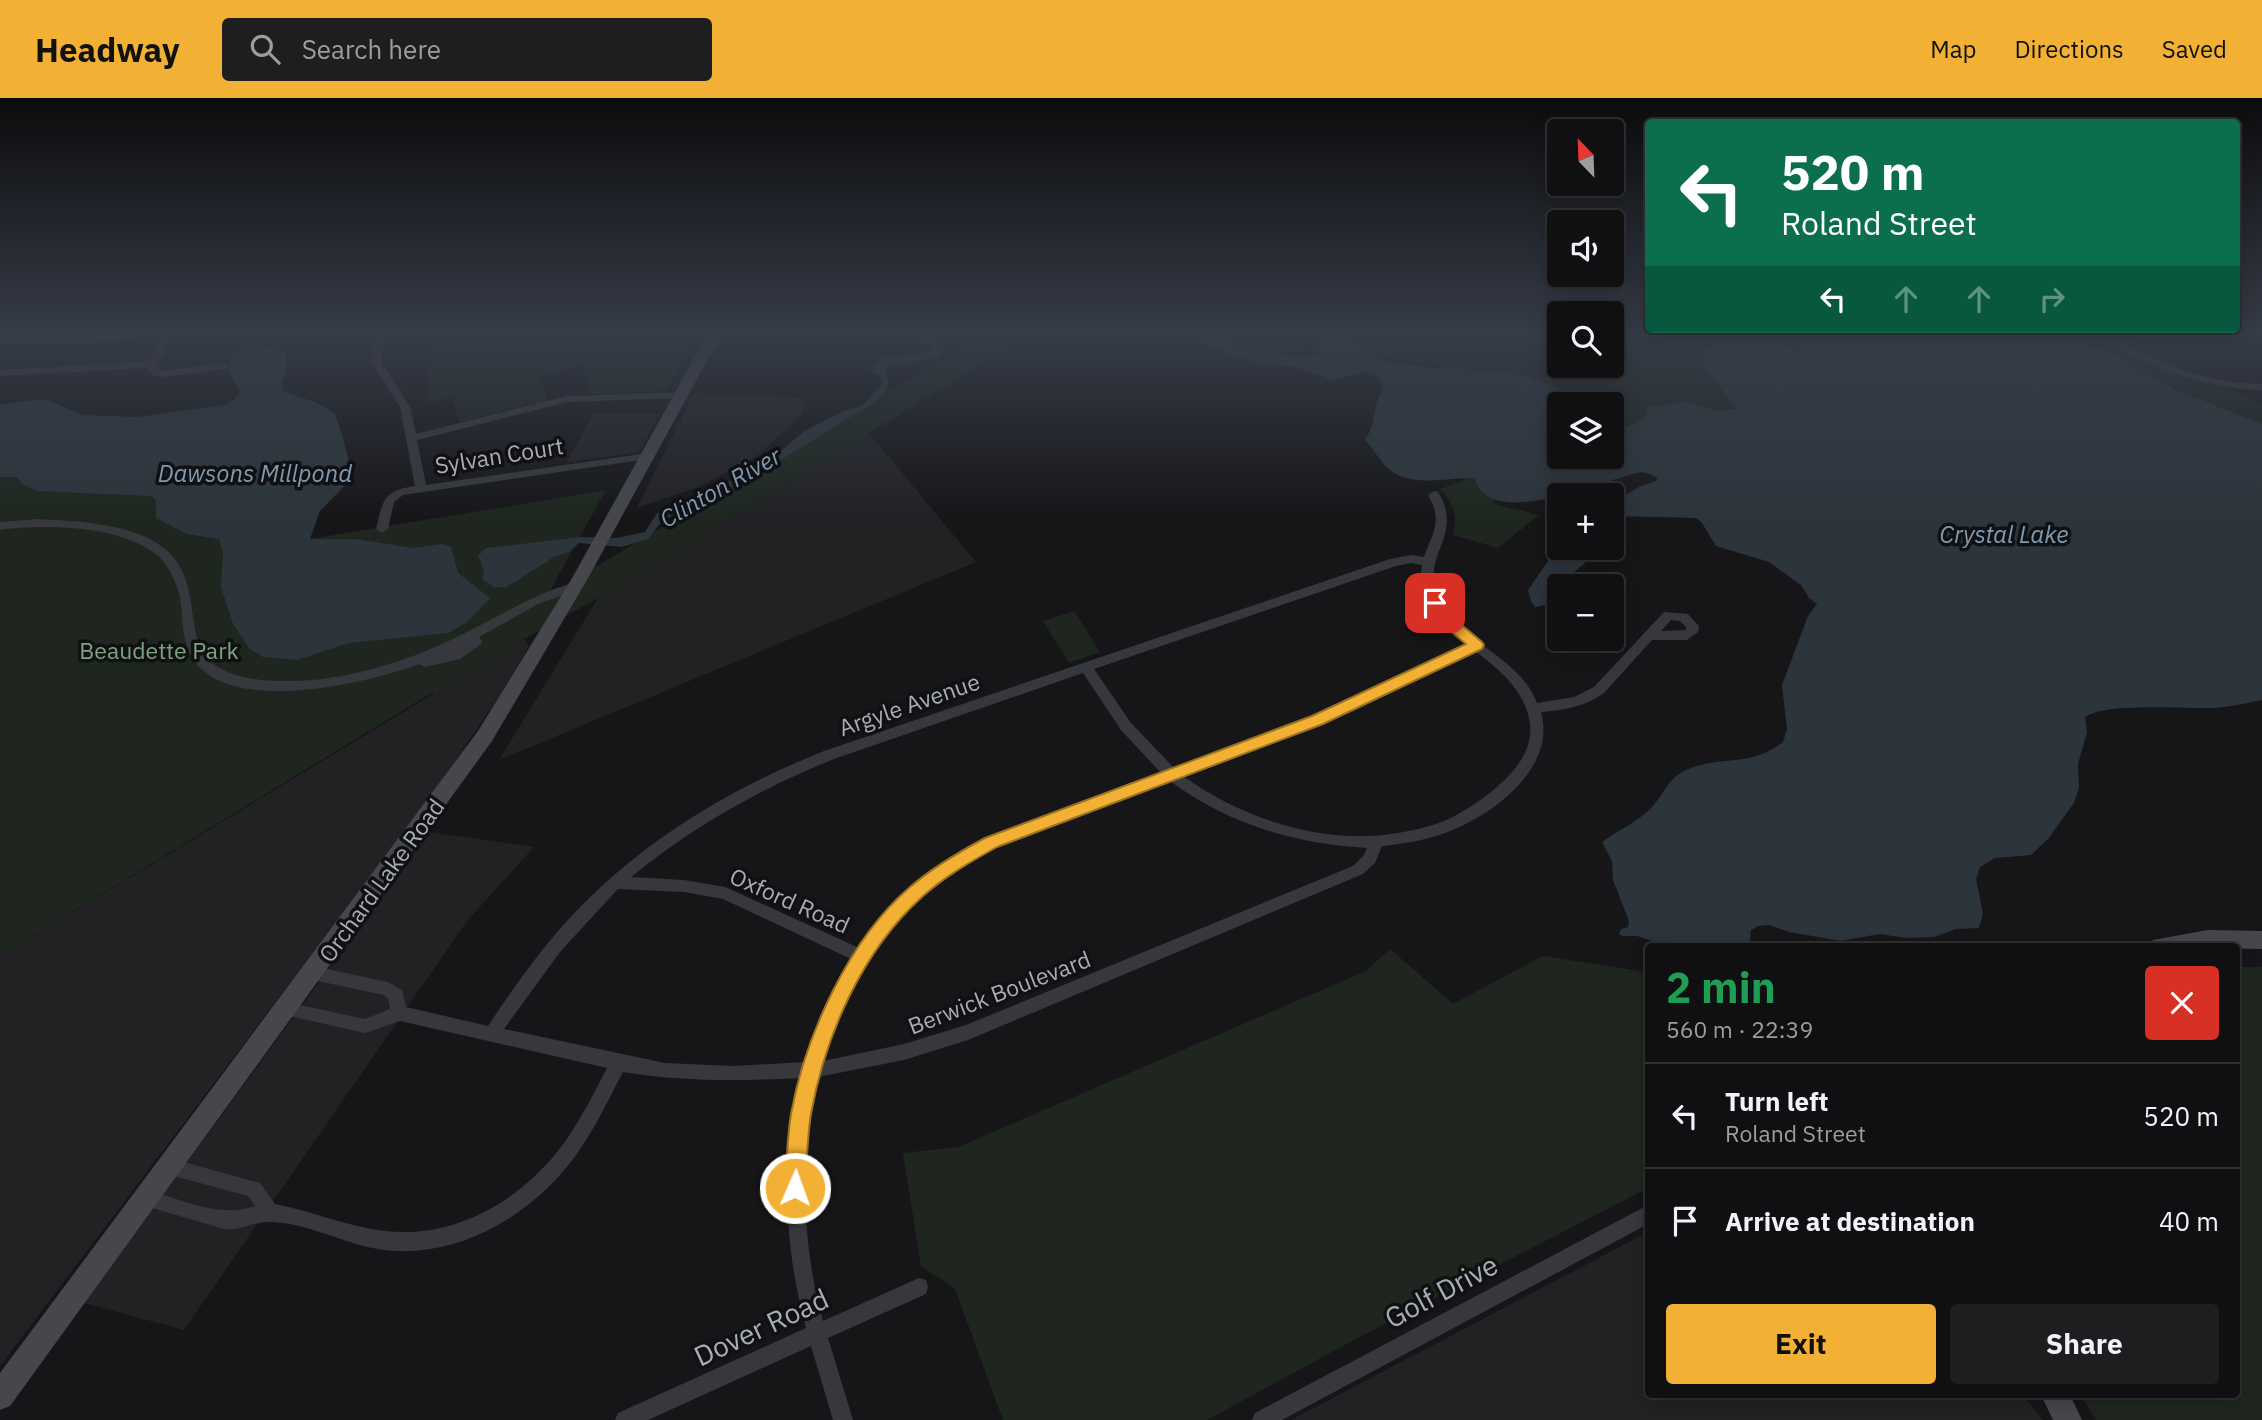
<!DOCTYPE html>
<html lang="en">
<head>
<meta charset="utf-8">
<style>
	:root { --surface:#101012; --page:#1e1e20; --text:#f1f3f6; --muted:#9c9d9f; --line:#303032; --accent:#f2b134 }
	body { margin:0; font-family:"IBM Plex Sans",sans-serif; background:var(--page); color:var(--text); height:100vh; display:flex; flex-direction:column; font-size:26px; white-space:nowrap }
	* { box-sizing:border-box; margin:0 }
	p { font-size:23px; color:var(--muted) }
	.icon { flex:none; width:38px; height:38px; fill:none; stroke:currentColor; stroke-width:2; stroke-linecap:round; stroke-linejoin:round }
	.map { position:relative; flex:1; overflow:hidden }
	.panel { position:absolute; left:1645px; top:845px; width:595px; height:455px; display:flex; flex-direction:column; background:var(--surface); border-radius:7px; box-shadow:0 4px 18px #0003,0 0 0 2px var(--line) }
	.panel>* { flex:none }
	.hud { position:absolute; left:1645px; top:21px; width:595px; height:214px; border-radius:7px; box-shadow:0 4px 18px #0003,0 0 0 2px var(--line); background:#0b6e4f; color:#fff; overflow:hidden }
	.needle { width:46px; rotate:337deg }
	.controls { position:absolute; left:1547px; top:21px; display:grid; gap:14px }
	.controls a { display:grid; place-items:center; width:77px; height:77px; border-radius:7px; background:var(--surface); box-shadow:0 4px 18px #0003,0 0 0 2px var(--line); font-size:35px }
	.pin { position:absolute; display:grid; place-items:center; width:60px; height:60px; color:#fff; margin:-30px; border-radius:14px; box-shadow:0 4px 10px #0006 }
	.me { position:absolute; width:77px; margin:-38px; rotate:2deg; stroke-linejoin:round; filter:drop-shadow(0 0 5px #0008) }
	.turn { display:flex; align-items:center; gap:24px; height:147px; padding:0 21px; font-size:32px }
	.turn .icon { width:91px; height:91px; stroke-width:2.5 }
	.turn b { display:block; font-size:49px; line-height:60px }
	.lanes { display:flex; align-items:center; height:66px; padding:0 21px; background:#0003; justify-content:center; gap:35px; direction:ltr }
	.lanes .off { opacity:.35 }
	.round { display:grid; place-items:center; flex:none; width:74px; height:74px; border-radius:7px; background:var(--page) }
	.summary { display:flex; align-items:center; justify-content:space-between; height:119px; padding:0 21px }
	h1 { font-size:42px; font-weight:800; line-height:52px; color:#1e9e55 }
	.action { display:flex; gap:14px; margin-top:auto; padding:14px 21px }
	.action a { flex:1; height:80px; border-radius:7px; background:var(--accent); color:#111; font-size:28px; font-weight:800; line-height:80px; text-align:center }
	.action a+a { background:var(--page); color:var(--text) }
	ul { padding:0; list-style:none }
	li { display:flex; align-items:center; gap:21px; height:105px; padding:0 21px; border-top:2px solid var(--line) }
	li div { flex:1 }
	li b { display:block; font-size:26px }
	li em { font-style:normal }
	header { display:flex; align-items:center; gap:42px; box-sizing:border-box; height:98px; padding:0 35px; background:var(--accent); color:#111 }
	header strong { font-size:33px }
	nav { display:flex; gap:38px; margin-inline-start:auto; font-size:24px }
	.search { width:490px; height:63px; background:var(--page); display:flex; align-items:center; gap:18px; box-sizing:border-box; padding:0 24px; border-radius:7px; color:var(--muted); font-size:26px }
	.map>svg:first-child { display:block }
	.built { fill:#222225 }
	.green { fill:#1e261f }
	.water { fill:#2c353c }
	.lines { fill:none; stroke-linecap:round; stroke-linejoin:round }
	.street { fill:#37383d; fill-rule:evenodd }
	.secondary { fill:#45474d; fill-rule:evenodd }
	.route { fill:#f2b134; stroke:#9d7322; stroke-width:2 }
	.labels { text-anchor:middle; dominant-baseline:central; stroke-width:7; stroke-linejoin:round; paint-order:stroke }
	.street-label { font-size:23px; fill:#a8adb8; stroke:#111113 }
	.park-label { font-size:23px; fill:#7fa381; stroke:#111113 }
	.water-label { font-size:24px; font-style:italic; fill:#7f9bb3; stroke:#111113 }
	.near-street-label { font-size:28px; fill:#a8adb8; stroke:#111113 }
</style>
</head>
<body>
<header>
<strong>Headway</strong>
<div class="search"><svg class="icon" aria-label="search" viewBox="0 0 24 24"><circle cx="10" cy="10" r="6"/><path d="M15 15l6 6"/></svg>Search here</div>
<nav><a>Map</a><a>Directions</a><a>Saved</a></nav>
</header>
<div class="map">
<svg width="2262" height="1322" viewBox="0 0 2262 1322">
	<rect width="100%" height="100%" fill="#161618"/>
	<!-- built -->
	<g class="built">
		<polygon points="694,295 805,300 802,316 757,358 699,389 637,410"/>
		<polygon points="660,315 640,354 566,365 594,316"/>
		<polygon points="869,335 976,464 499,662 598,500"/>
		<polygon points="524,541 529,548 502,594 432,697 0,1268 0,858"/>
		<polygon points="429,734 534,749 467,823 184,1232 84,1205"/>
		<polygon points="1648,1134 1648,1297 2022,1297 2043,1322 1291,1322"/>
	</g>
	<!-- green -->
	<g class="green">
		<polygon points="431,237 699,237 666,293 589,296 582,266 539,278 547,302 460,324 452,300 428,305"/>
		<polygon points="983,237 1029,237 611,493 524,541 434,597 433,594 0,858 0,341 310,441 606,392 547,498"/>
		<path d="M1206,237H1559V268H1612V237H1783L1837,264L1762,318L1612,335V306H1559L1494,374V406L1539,417L1498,450L1453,437C1458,418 1454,405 1440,391L1466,382L1421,335L1492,313L1444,269L1330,247L1253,259Z"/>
		<polygon points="2062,237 2125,237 2193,274 2262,305 2262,332"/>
		<polygon points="1074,513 1100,554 1069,565 1043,523"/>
		<polygon points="1390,851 1453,906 1543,858 1648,874 1648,1090 1352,1243 1207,1322 1003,1322 955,1191 921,1168 903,1055 958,1049 1366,873"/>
		<polygon points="2237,869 2262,869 2262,1322 2096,1322 2080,1297 2236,1297"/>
	</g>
	<!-- water -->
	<g class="water">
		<path d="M918,237C929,237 939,240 945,250L939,259L895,267L905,262L892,265L884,271L889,282L884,298L715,403L663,422L648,441L622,449L579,445L569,454L554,459L507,489H493L482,481L484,472L478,458L486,450L581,439L616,440L645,434L657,415L670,413L673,409L709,397L765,359L782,352L803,334L841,314L863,307L882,286L879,277L869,273L880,264L876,260L920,257L935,252L932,246L921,242Z"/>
		<path d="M1196,237H1232L1235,249L1303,260L1317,258L1320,244H1351L1372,249L1379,261L1397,266C1463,276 1528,263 1584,306H1559V359H1612V324L1629,329L1646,317L1648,309L1688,304L1717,313L1737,311L1703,268V258L1719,237H1759L1821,261L1769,237H2067L2121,261L2176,292L2262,326V602C2246,605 2230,609 2214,610C2184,611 2106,604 2085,619L2087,634L2078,666L2079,689L2074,705L2048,741L2031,757L1995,760L1980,769L1976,781L1983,816L1979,830L1956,831L1934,839L1905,840L1880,836L1841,843L1789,834L1769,827L1758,828L1751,832L1749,849L1705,847L1680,849L1672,845L1668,849H1660L1659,845L1637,838H1622L1619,836L1621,831L1628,829L1629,823L1613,782L1612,763L1602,744C1617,733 1634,726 1648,713C1662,701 1667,681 1684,673C1719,656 1748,671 1783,644L1787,631L1782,587L1808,518L1817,506L1809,500L1801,487L1769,464L1716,448L1702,425L1696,420L1612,418V405L1639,389L1656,383L1657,380C1651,376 1643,373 1636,375C1604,383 1510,423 1482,394C1478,390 1477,384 1474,380C1448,379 1412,390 1390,372C1380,364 1374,351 1365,342C1377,325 1373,304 1383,291L1380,282L1373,275L1363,274L1332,282L1292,268L1268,267L1230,257L1210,248Z"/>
		<path d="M251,246L285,254C291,269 280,279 282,293L315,304L334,315C338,321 353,374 352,380L320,413L310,441H355L413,450L443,446L451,449L458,475L490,500L467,524L448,535L348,545L297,562L263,559L250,551L233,526L221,489L223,454L219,441L187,436L156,420V402L151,398L37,393L24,387L17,379H0V307L33,302H48L83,317L137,319L225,307L236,300L240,294L231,276L229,260Z"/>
		<polygon points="1559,420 1559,450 1578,450 1584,458 1585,465 1574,474 1566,488 1559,488 1559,499 1546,507 1535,509 1531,503 1528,492 1548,463 1548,429"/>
	</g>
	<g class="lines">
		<!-- street -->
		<g class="street">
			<polygon points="162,237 172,237 160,262 155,266 161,273 225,265 230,268 225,271 164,279 154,278 147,270 0,278 0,272 143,264 151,260"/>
			<path d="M374,237H384L382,265L410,309L416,336L567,298L681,294L686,297L681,300L567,304L417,342L426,387L648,355L654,358L648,361L403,397L394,404L388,431L382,435L376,431C383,402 383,393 415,388L400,309L372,265Z"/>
			<path d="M2090,237C2111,236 2153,261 2176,270C2204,280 2232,285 2262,286V292C2213,290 2168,276 2124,255C2113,250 2099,245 2090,237Z"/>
			<path d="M1434,393L1438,394C1466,439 1417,457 1440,503C1462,546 1519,558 1537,605L1574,599L1594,589L1664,514L1688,516L1699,528L1698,534L1687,542H1652L1604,595C1585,609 1563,612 1541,614C1557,671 1491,718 1445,735C1425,742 1404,746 1382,748L1375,765L1363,776L968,942L904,962L818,979C801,1063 800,1139 823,1223L919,1180L926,1182L928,1189L926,1196L828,1240L853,1322H833L811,1248L648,1322H615L618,1315L806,1230C782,1138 783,1073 801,980C741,983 683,984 623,974C608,1002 595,1031 576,1057C534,1116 459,1161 384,1152C346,1147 309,1125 271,1124C254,1123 241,1133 224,1131L139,1106L136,1100L139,1094L145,1091C180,1101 220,1121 255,1108L248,1098L163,1075L160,1069L163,1063L169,1060L260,1085L275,1106C312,1113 348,1129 385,1133C457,1141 523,1101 564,1045C581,1021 594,995 607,970L400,923L365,935L280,916L278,911L280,906L286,904L365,921L390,911L388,901L384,897L313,882L307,880L305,875L307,870L313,868L388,884L402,892L406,909L488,928C510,895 532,863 558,833C631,750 722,694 824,653L1390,461L1411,457L1424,459C1433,434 1443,423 1428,397ZM1411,465L1422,467C1416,501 1443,527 1467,547L1343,605L1174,670L1131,625L1094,571L1396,468ZM1671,522L1680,523L1686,529V532L1661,533ZM1475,553C1492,566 1510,580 1520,598C1544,638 1523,668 1491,694C1474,707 1456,719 1436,726C1414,733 1391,737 1368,738C1303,740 1236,716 1183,678L1353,613ZM1083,575L1121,632L1161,675L1008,732L962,752L908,791L872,830L859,850L725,789L684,782L631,779C693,728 760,691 834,661ZM1170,683C1228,726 1295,746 1367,750L1364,757L1353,768L966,927L904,946L823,963C849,882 895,804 971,761C998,747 1027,737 1055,727C1094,713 1132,698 1170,683ZM618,791L684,794L723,801L851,861L818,928L806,964L734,968L665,965L504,931L560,854Z"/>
			<path d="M37,421C76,423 134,425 165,451C194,475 189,511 198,544C211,588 286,585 321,581C372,575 422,557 467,534C503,516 534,496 573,485L579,489L577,492L538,506L479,539L482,543L481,546L460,561L425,569L419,566C368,585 235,617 195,564C179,543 185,516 178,492C174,479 166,464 156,456C118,427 45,426 0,432V424Z"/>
			<polygon points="1648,1107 1648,1126 1282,1322 1252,1322 1255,1315"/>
		</g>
		<!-- secondary -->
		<g class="secondary">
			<polygon points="137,237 130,241 70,246 0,246 0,238"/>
			<polygon points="707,237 721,237 587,482 492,643 10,1308 0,1312 0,1275 478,633 571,482"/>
			<polygon points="2208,832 2262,833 2262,851 2150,849 2153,842"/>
			<polygon points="2041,1297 2070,1297 2082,1322 2053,1322"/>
		</g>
	</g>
	<!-- sky -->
	<linearGradient id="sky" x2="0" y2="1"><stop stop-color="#0c0c0d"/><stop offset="0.56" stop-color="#363c48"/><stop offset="1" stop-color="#363c48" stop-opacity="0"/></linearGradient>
	<rect width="2262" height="422" fill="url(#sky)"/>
	<!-- route -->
	<path class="route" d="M1435,500L1440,501L1457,523L1482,544L1484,547L1482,551L1323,626L997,749C970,764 944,779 922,799C862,853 825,938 811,1016C807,1040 807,1066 805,1090L802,1098L795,1101L787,1098L784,1090C787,1066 787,1040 791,1016C805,938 849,841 910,789C933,769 959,754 985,740L1312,618L1466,546C1455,537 1427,516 1430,501Z"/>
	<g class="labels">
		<!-- street labels -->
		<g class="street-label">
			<text transform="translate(499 357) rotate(-9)">Sylvan Court</text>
			<text transform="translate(909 606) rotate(-19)">Argyle Avenue</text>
			<text transform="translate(381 782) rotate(-54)">Orchard Lake Road</text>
			<text transform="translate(790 802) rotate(24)">Oxford Road</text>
			<text transform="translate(999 894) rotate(-21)">Berwick Boulevard</text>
		</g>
		<!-- park labels -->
		<g class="park-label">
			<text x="159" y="552">Beaudette Park</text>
		</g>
		<!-- water labels -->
		<g class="water-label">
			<text x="255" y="375">Dawsons Millpond</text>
			<text transform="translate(720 389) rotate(-30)">Clinton River</text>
			<text x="2004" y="436">Crystal Lake</text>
		</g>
		<!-- near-street labels -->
		<g class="near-street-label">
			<text transform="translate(1441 1193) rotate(-28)">Golf Drive</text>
			<text transform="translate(761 1229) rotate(-25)">Dover Road</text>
		</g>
	</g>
</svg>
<div class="controls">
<a><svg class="needle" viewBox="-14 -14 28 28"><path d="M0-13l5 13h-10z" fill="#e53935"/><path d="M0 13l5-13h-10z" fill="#9c9d9f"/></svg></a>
<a><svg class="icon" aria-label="sound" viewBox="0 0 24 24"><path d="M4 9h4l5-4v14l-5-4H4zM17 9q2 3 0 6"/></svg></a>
<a><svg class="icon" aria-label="search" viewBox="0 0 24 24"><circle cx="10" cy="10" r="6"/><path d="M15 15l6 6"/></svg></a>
<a><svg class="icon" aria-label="layers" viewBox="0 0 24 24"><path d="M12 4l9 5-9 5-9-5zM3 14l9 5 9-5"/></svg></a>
<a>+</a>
<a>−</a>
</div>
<div class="pin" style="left:1435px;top:505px;background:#d93025"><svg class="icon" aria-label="arrive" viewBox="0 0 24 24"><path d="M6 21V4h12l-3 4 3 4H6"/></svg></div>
<svg class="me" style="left:795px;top:1090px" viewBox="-20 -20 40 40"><circle r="17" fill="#f2b134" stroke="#fff" stroke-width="3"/><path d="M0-11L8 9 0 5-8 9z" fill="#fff"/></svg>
<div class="hud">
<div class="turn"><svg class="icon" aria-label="left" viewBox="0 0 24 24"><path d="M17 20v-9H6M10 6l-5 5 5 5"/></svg><div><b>520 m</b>Roland Street</div></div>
<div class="lanes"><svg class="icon" aria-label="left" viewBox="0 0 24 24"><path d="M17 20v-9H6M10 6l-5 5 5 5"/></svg><svg class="icon off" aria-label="ahead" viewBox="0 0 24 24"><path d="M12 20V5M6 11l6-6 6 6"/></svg><svg class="icon off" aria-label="ahead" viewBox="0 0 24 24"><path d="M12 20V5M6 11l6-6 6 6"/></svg><svg class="icon off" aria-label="right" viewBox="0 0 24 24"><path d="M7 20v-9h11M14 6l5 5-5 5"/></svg></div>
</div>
<section class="panel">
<div class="summary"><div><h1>2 min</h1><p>560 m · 22:39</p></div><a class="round" style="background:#d93025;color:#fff"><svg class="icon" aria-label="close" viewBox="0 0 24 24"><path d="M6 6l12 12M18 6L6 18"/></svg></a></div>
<ul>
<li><svg class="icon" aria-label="left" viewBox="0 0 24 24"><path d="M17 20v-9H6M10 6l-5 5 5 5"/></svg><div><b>Turn left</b><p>Roland Street</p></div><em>520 m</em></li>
<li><svg class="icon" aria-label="arrive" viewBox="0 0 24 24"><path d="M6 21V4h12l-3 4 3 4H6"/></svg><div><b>Arrive at destination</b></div><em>40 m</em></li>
</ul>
<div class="action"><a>Exit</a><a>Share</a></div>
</section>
</div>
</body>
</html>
